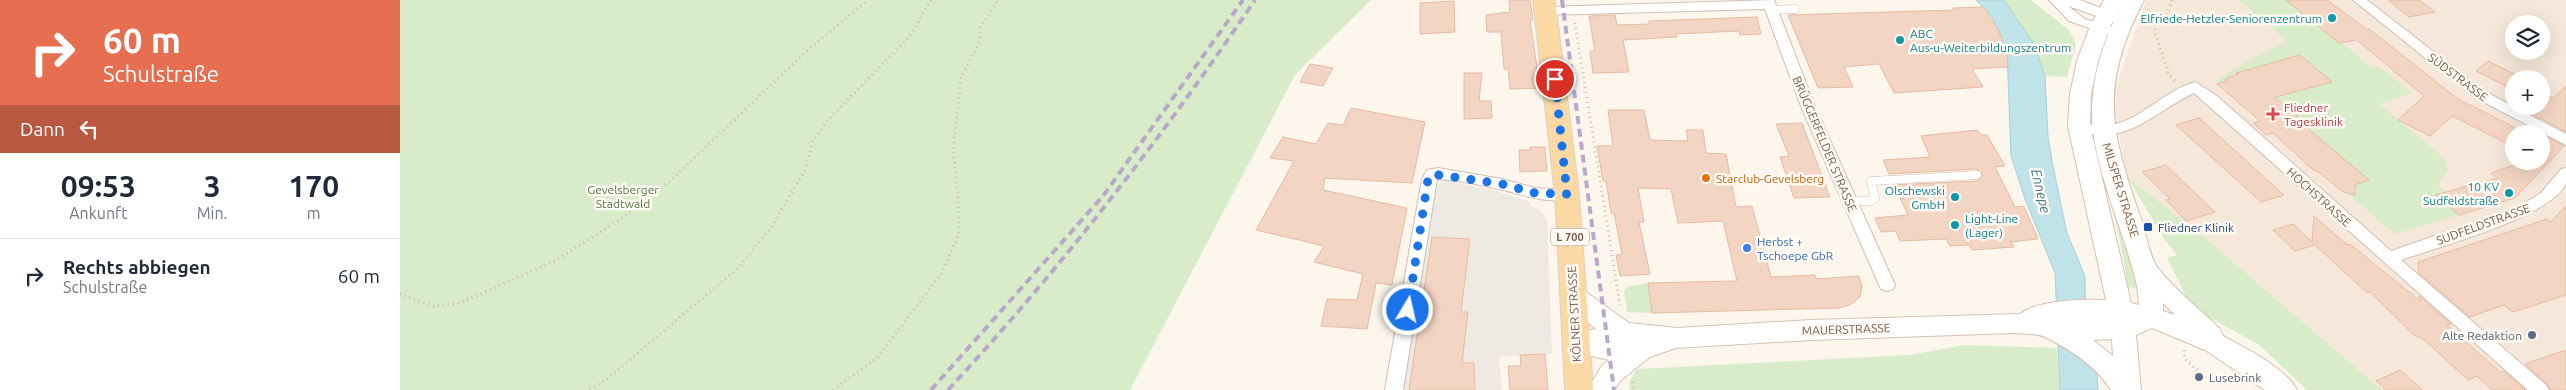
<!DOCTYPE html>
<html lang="de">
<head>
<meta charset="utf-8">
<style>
	:root { --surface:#fff; --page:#f2f2f3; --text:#1f2937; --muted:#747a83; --line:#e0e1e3 }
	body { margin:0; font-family:Ubuntu,sans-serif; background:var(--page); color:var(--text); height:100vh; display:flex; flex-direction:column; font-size:19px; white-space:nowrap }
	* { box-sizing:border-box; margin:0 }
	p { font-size:16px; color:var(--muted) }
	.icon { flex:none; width:28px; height:28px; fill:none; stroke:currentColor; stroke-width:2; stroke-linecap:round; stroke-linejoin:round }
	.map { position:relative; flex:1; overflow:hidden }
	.sheet { display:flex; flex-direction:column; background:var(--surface); width:400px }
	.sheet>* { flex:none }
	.hud { background:#e76f51; color:#fff; overflow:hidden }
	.fabs { position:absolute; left:2105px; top:15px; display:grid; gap:10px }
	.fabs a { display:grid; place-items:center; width:45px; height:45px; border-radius:50%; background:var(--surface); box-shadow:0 5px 20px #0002; font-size:25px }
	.pin { position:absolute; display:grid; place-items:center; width:42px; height:42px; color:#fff; margin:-21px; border:2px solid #fff; border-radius:50%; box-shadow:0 1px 5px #0007 }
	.me { position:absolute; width:55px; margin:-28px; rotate:9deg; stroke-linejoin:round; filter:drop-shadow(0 0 4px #0008) }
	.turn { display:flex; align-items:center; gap:18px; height:105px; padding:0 20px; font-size:22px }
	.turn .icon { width:65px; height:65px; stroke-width:2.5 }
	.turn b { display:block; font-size:35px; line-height:42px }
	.then { display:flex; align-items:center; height:48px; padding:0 20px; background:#0003; gap:10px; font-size:19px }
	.eta { display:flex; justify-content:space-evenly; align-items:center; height:85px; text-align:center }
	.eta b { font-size:30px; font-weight:700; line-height:35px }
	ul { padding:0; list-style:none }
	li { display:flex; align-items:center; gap:15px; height:75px; padding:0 20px; border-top:1px solid var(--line) }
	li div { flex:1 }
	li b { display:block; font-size:19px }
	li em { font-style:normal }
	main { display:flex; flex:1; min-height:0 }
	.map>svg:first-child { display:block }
	.residential { fill:#f5e8da; fill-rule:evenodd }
	.industrial { fill:#efe9e4 }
	.green { fill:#d8ecc9 }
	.water { fill:#bfe3e8; stroke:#a5d3da }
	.building { fill:#f3d5c3; stroke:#e6bba3 }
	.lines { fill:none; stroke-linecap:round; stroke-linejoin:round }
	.lane-casing { stroke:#d1beb0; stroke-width:9 }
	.street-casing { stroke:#d1beb0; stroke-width:2 }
	.secondary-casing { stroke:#d6c0b0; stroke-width:2 }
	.primary-casing { stroke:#dad1cd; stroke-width:2 }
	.path { stroke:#d9b8a5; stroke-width:3; stroke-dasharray:1 4; stroke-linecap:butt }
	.lane { stroke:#fff; stroke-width:8 }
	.street { fill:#fff; fill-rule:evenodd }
	.secondary { fill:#fff; fill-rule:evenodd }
	.primary { fill:#fbd9a5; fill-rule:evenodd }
	.rail { stroke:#b9a8c9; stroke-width:4; stroke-dasharray:8 5; stroke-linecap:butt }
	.route { stroke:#1a73e8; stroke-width:9; stroke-dasharray:0 16.2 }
	.culture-dot { fill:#0f9aa8; stroke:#fffaf3; stroke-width:2 }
	.health-dot { fill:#e0444e; stroke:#fffaf3; stroke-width:2 }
	.food-dot { fill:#e8710a; stroke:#fffaf3; stroke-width:2 }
	.transit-dot { fill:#1a4fb4; stroke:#fffaf3; stroke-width:2 }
	.shop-dot { fill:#3f7fe0; stroke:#fffaf3; stroke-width:2 }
	.service-dot { fill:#5c6f8a; stroke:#fffaf3; stroke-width:2 }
	.labels { text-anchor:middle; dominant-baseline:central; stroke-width:5; stroke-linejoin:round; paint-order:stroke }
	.shield { fill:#fffaf3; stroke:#a28b7f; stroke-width:1 }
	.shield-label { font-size:11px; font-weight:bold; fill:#7a5c4d }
	.culture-label { font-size:12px; fill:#0d838f; stroke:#fffaf3; text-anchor:end }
	.street-label { font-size:12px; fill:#7a5c4d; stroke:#fffaf3 }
	.health-label { font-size:12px; fill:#be3a42; stroke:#fffaf3; text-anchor:start }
	.food-label { font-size:12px; fill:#c56008; stroke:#fffaf3; text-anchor:start }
	.park-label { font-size:12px; fill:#537a41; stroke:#fffaf3 }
	.transit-label { font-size:12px; fill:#164399; stroke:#fffaf3; text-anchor:start }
	.shop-label { font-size:12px; fill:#366cbe; stroke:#fffaf3; text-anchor:start }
	.service-label { font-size:12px; fill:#4e5e75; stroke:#fffaf3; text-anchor:end }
	.water-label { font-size:14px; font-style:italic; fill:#437c86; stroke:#fffaf3 }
</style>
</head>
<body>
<main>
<section class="sheet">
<div class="hud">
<div class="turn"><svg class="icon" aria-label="right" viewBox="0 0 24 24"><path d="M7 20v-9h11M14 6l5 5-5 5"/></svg><div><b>60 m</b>Schulstraße</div></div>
<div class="then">Dann<svg class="icon" aria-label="left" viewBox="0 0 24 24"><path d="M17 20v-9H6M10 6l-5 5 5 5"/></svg></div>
</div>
<div class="eta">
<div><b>09:53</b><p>Ankunft</p></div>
<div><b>3</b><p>Min.</p></div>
<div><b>170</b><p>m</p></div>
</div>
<ul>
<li><svg class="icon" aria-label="right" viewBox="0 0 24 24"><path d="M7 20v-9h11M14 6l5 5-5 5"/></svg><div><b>Rechts abbiegen</b><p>Schulstraße</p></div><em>60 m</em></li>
</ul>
</section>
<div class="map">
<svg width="2166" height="390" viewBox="0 0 2166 390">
	<rect width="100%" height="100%" fill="#fdf6ec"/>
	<!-- residential -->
	<path class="residential" d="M1746,0H2166V390H1982L1796,230L1728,178L1711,101ZM2114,24H2141V51H2114ZM2114,79H2141V106H2114ZM2114,134H2141V161H2114Z"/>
	<!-- industrial -->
	<polygon class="industrial" points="1047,181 1093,190 1130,202 1130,206 1139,209 1147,220 1152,354 1099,357 1102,390 994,390 1008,310 1037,186 1040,182"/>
	<!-- green -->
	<g class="green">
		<polygon points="0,0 971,0 895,75 730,390 0,390"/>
		<polygon points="1604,0 1631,0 1670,31 1676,44 1667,77 1645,76 1633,42"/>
		<polygon points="1839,0 1892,0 1972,68 1978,66 2013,93 1979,104 2044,158 2048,169 2038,185 2046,192 2035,195 2059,215 1995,234 1816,81 1849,60 1887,41"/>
		<path d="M1690,135L1695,136L1741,289L1728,287C1720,234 1708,185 1690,135Z"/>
		<polygon points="1728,178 1796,230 1982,390 1907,390 1858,344 1808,317 1786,296 1767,258 1777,255 1764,239"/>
		<polygon points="1248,283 1252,313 1227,312 1224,292 1226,287"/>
		<polygon points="1565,345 1657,348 1660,390 1230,390 1229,382 1237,369 1509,355"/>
	</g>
	<!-- water -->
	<polygon class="water" points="1576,0 1604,0 1633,42 1645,76 1648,137 1653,166 1667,233 1685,276 1686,358 1697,372 1698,390 1660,390 1655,273 1625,199 1611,156 1607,51 1592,17"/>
	<!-- building -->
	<g class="building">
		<polygon points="1109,0 1130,0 1133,20 1130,20 1140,88 1110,89 1108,69 1104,69 1101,32 1087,32 1086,15 1110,12"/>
		<polygon points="1886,0 1927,0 1966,29 1969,29 2058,99 2114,127 2114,147 2052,116 2030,136 1998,120 2024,96 1957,40 1939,43"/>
		<polygon points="1988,0 2019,0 2035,12 2009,17"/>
		<polygon points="1054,1 1055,32 1020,34 1020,3"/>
		<polygon points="1583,7 1598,29 1607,51 1608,67 1572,69 1583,87 1494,93 1479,64 1444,67 1453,87 1418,88 1388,15 1554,10 1553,8"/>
		<polygon points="1215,15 1217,25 1249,24 1249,21 1357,17 1361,34 1340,35 1339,31 1276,34 1277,37 1223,40 1229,72 1193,73 1190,51 1195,51 1189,16"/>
		<polygon points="1900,55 1932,82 1875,97 1903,121 1900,122 1969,180 1955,185 1955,195 1943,192 1920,173 1913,170 1873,133 1866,135 1853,123 1860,121 1817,84 1828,81 1825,79 1838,74 1836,73"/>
		<polygon points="2088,61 2120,77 2114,79 2114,82 2108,87 2076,71"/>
		<polygon points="910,64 933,68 923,86 900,82"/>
		<polygon points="1064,73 1082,73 1079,101 1091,101 1092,118 1064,119"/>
		<polygon points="2166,86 2166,132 2135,115 2141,108 2141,93 2153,98"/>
		<polygon points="951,108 1025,122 1012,183 925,178 923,190 1007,208 992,285 976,283 967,329 921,326 927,299 957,300 963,274 914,262 924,246 856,230 894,161 870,158 883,137 916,144 928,123 943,125"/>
		<polygon points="1208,110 1244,110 1250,140 1288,141 1286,130 1303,130 1306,153 1326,154 1336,207 1352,206 1371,277 1415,275 1416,279 1459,276 1462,286 1460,297 1450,305 1438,308 1252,313 1248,283 1337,281 1323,221 1278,223 1271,189 1238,188 1244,222 1239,222 1250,274 1220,276 1216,255 1222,254 1214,213 1211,213 1206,181 1203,181 1197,146 1213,146"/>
		<polygon points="1799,118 1884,195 1861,202 1776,125"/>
		<polygon points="1402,123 1430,197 1394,198 1380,157 1389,156 1376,124"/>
		<polygon points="1577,130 1581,135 1587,135 1605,166 1595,167 1615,207 1624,206 1638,239 1611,242 1614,247 1572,250 1569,245 1550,246 1546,239 1500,241 1496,231 1481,232 1475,218 1508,215 1494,185 1577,181 1583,175 1577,169 1489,174 1483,160 1530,157 1521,136"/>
		<polygon points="2141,134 2164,146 2115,198 2059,215 2035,195 2097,178 2091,173 2126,161 2141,161"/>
		<polygon points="1130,147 1145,147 1147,171 1120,172 1119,150 1130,150"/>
		<polygon points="1766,165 1774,173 1815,212 1786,221 1766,200 1770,199 1742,172"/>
		<polygon points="2166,206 2166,295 2113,312 2104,305 2070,317 2019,273 2018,262 2147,219 2150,222"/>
		<polygon points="1914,216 1947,245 1950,244 2020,301 2019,296 2051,324 2047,325 2100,372 2104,371 2125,390 2092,390 2077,376 2068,380 2023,339 2014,335 1970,292 1967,293 1915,245 1895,251 1873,230 1893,224 1912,242"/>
		<polygon points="1032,237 1070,239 1061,312 1068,312 1062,363 1074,363 1075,390 1009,390"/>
		<polygon points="2166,350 2166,390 2151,390 2147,384 2125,364"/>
		<polygon points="1145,354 1148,390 1110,390 1108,366 1121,366 1120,355"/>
		<polygon points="2000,370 2023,390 1986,390 1976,381"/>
	</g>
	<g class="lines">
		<defs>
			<g id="lane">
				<polyline points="1371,10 1395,9"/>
				<polyline points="1450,201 1470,201 1475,198 1471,181 1577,175"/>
			</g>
			<g id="street">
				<polygon points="1374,0 1416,109 1495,285 1493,289 1487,291 1481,289 1479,285 1402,109 1365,9 1145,15 1139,11 1145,7"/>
				<polygon points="1649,0 1680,0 1727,18 1728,21 1722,25 1668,6 1685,19 1714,28 1716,31 1714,34 1709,35 1669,21"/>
				<polygon points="1953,0 1967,0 2084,91 2166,134 2166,145 2074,97"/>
				<path d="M1795,82L1817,96L1991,251L2118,207L2141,193L2161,169L2166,168C2166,172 2166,179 2166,183C2154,216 2035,248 2001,260L2146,385L2149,390H2128L1794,93C1749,114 1730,147 1674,130L1672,127L1679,122C1688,123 1697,127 1706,126C1740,122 1763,91 1795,82Z"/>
				<path d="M1038,168L1102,179L1135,188L1172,190L1174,194L1172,198C1150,205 1125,195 1103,190C1082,185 1058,180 1037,179L1003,390H985L1022,179L1027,170Z"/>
			</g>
			<path id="secondary" d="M1704,0H1724L1709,29L1698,61L1691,94L1690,126L1731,303L1739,305L1737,286C1725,232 1692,166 1692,113C1692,72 1706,35 1724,0H1744C1699,87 1710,129 1740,216C1745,229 1750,258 1757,267C1775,290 1800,309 1820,329L1823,336C1845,348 1886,368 1897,390H1865L1805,350L1752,328L1736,335L1741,390H1711C1695,365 1670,349 1645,337C1637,333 1623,334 1614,333L1411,340L1276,348L1250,357L1221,380L1214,390H1187L1203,364L1209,360L1166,350L1162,343L1166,336L1196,329L1164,303L1161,296L1164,289L1173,286L1182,289L1229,323L1277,328L1411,320L1620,314C1635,300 1686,299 1706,300L1668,126L1670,94L1677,61L1689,29ZM1763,303L1775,315L1763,311ZM1712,339L1713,356L1693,340Z"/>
			<polygon id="primary" points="1133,0 1155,0 1179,194 1193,390 1165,390 1155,194"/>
		</defs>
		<!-- lane casing -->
		<use href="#lane" class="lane-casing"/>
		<!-- street casing -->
		<use href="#street" class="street-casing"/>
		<!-- secondary casing -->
		<use href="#secondary" class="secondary-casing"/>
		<!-- primary casing -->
		<use href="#primary" class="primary-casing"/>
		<!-- path -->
		<g class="path">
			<polyline points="1772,0 1767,14 1755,25 1755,32 1769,74 1775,81"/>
			<polyline points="1175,23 1220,305"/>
			<polyline points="0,294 33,306 60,303 155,261 222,218 269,182 410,48 468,0"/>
			<polyline points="1784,350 1785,359 1802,374"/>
			<polyline points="1233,382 1234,390"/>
			<polyline points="190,390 207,379 337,269 371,228 406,168 413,141 429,119 510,36 531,0"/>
			<polyline points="433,390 478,357 541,274 559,234 558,195 553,151 561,78 579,42 580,28 598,0"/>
		</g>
		<!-- lane -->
		<use href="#lane" class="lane"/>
		<!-- street -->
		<use href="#street" class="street"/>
		<!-- secondary -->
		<use href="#secondary" class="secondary"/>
		<!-- primary -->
		<use href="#primary" class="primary"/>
		<!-- rail -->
		<g class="rail">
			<polyline points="1162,0 1214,390"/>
			<polyline points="531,390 703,196 843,0"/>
			<path d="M548,390C661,268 762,138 855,0"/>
		</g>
	</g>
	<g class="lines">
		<!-- route -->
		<polyline class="route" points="1008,310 1028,179 1032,174 1102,184 1135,193 1167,194 1155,79"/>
	</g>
	<!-- markers -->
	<g class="culture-dot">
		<circle cx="1932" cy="18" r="5"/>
		<circle cx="1500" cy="40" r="5"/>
		<circle cx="2109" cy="193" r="5"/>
		<circle cx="1555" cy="197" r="5"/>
		<circle cx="1555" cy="225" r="5"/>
	</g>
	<path class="health-dot" d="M1870.5 106.5h5v5h5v5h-5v5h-5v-5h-5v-5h5z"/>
	<circle class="food-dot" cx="1306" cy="178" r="5"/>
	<rect class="transit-dot" x="1743" y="222" width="10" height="10" rx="2.5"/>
	<circle class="shop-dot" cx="1347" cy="248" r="5"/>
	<g class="service-dot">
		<circle cx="2132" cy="335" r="5"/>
		<circle cx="1799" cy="377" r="5"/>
	</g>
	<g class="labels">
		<!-- shield labels -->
		<rect class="shield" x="1151" y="228.5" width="38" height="17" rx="4"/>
		<g class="shield-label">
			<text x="1170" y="237">L 700</text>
		</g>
		<!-- culture labels -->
		<g class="culture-label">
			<text x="1922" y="18">Elfriede-Hetzler-Seniorenzentrum</text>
			<text x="1510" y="33" text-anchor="start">ABC<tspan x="1510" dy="14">Aus-u-Weiterbildungszentrum</tspan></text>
			<text x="2099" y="186">10 KV<tspan x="2099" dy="14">Sudfeldstraße</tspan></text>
			<text x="1545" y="190">Olschewski<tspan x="1545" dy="14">GmbH</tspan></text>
			<text x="1565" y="218" text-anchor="start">Light-Line<tspan x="1565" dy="14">(Lager)</tspan></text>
		</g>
		<!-- street labels -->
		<g class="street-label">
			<text transform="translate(2058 77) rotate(37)">SÜDSTRASSE</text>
			<text transform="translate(1425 144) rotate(67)">BRÜGGERFELDER STRASSE</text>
			<text transform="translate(1721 190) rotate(73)">MILSPER STRASSE</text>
			<text transform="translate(1919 197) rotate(42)">HOCHSTRASSE</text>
			<text transform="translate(2083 224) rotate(-20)">SUDFELDSTRASSE</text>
			<text transform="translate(1174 314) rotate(-93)">KÖLNER STRASSE</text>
			<text transform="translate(1446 329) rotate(-2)">MAUERSTRASSE</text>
		</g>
		<!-- health labels -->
		<g class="health-label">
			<text x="1884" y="107">Fliedner<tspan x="1884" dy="14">Tagesklinik</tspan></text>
		</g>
		<!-- food labels -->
		<g class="food-label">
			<text x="1316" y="178">Starclub-Gevelsberg</text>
		</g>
		<!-- park labels -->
		<g class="park-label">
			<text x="223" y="189">Gevelsberger<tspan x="223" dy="14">Stadtwald</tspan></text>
		</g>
		<!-- transit labels -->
		<g class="transit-label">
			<text x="1758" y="227">Fliedner Klinik</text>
		</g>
		<!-- shop labels -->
		<g class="shop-label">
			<text x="1357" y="241">Herbst +<tspan x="1357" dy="14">Tschoepe GbR</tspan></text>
		</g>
		<!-- service labels -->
		<g class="service-label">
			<text x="2122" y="335">Alte Redaktion</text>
			<text x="1809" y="377" text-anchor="start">Lusebrink</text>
		</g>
		<!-- water labels -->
		<g class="water-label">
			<text transform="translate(1641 191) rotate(77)">Ennepe</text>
		</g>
	</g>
</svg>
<div class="fabs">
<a><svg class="icon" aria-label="layers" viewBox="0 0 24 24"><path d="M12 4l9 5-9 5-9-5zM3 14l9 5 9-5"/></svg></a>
<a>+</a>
<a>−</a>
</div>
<div class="pin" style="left:1155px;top:79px;background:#d93025"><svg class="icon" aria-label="arrive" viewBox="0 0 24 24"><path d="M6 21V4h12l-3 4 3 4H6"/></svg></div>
<svg class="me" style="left:1008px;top:310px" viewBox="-20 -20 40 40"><circle r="17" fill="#1a73e8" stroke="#fff" stroke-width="3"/><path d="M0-11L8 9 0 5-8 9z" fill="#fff"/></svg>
</div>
</main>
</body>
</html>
